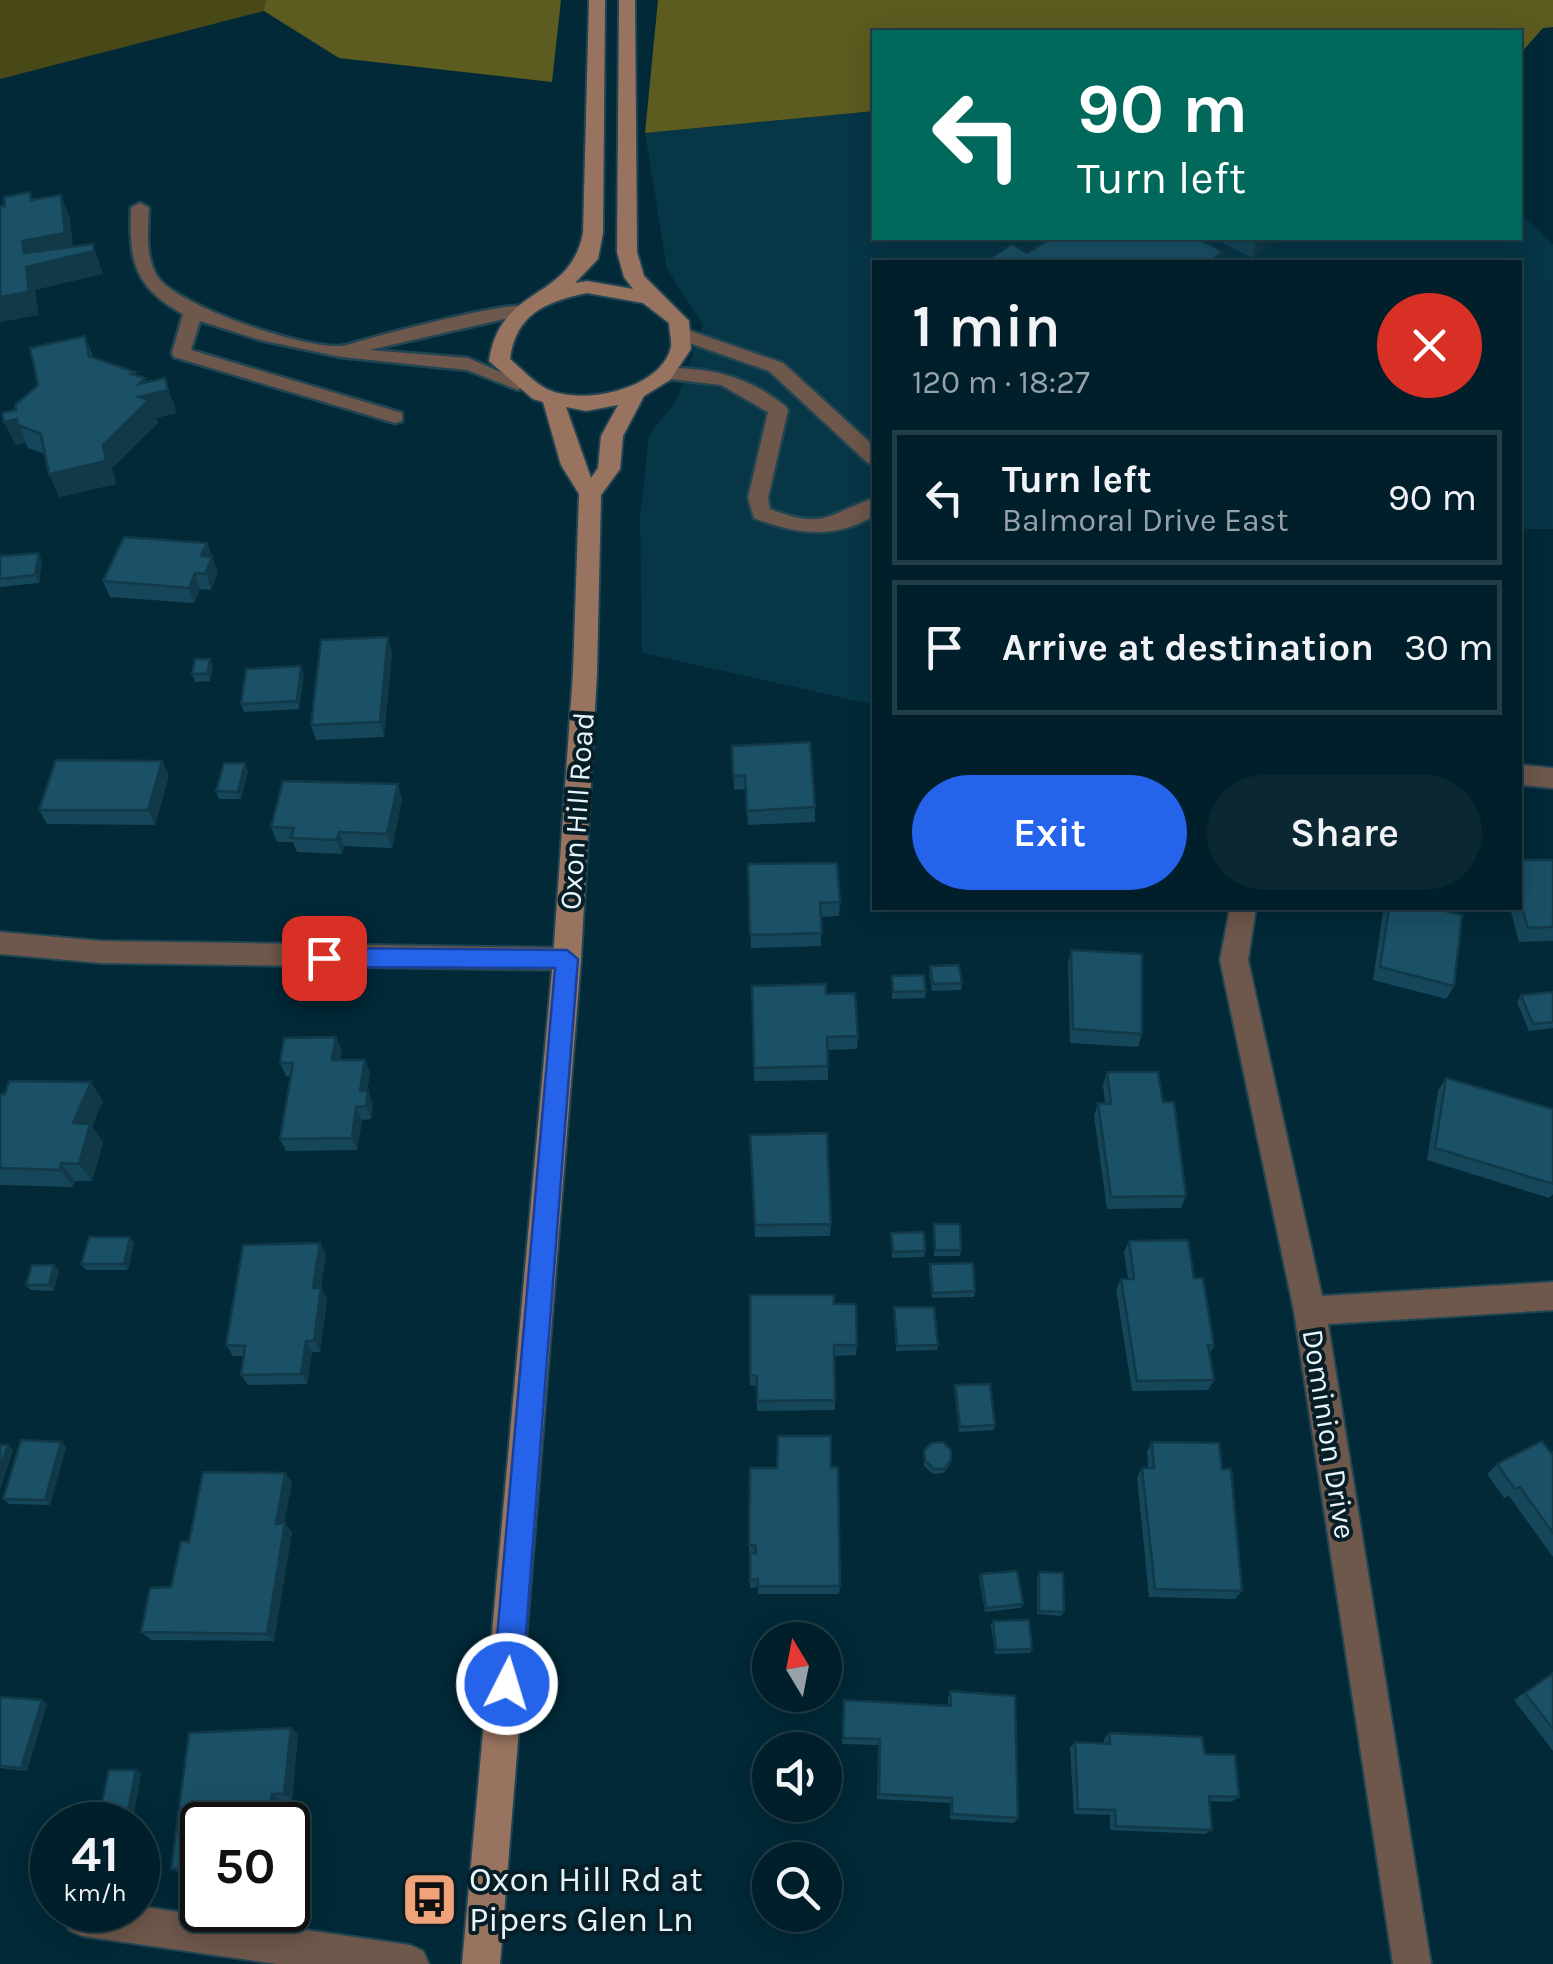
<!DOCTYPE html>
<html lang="en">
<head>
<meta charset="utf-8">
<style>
	:root { --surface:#011f2a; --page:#0b2732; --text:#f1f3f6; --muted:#96a2a8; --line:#233d47; --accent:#2563eb }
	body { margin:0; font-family:Karla,sans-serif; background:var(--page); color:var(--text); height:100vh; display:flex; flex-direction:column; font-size:38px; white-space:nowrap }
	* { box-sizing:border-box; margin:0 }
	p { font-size:32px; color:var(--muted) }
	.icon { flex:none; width:55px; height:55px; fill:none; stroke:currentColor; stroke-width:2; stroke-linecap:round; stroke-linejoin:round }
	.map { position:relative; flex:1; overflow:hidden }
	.sheet { position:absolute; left:872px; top:260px; width:650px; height:650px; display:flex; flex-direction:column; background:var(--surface); border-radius:0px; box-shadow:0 5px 25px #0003,0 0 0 2px var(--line) }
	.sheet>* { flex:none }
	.hud { position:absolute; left:872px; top:30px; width:650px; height:210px; border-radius:0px; box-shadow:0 5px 25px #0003,0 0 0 2px var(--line); background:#00695c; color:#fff; overflow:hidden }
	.needle { width:65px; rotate:350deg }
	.buttons { position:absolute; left:752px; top:1622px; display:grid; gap:20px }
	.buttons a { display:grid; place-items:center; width:90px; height:90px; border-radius:50%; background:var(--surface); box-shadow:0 5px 25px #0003,0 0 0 2px var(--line); font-size:50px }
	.speed { position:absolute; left:30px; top:1802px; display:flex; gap:20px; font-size:50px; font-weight:700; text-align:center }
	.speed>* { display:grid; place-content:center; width:130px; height:130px; border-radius:50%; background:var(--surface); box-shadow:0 5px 25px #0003,0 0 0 2px var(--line); line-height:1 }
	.speed small { font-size:25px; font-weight:400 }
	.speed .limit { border:5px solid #111; border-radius:15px; background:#fff; color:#111 }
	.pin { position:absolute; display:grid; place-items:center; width:85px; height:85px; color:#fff; margin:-42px; border-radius:20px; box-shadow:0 5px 15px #0006 }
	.me { position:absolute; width:110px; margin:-55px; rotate:5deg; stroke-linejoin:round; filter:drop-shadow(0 0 8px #0008) }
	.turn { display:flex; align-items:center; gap:35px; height:210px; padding:0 40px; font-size:45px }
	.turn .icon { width:130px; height:130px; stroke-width:2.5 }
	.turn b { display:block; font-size:70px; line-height:85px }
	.round { display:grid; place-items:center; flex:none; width:105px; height:105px; border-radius:52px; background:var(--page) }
	.head { display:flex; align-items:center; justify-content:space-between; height:170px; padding:0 40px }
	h1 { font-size:60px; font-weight:600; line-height:75px }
	.primary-button { display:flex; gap:20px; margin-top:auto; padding:20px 40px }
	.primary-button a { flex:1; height:115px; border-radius:60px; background:var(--accent); color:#fff; font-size:40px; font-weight:600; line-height:115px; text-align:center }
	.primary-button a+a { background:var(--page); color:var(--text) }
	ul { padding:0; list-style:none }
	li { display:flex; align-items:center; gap:30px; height:135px; margin:0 20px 15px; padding:0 20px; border:5px solid var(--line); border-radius:0px }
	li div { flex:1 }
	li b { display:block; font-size:38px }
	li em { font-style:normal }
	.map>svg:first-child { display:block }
	.built { fill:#073647 }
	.green { fill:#494918 }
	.forest { fill:#5c5c20 }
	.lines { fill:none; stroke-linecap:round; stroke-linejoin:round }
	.service-casing { stroke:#214553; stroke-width:5 }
	.minor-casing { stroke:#214553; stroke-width:4 }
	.secondary-casing { stroke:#214553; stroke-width:4 }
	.service { fill:#6e574b; fill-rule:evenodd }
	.minor { fill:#6e574b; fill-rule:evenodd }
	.secondary { fill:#987360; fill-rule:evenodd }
	.wall { fill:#164659 }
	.shaded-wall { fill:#123948 }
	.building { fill:#1a5167; stroke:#123948; stroke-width:2.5 }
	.route { fill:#2563eb; stroke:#184099; stroke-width:2.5 }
	.labels { text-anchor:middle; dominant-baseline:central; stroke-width:8; stroke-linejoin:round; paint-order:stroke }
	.street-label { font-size:30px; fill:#e7f4fb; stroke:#071e27 }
	.near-poi-label { font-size:35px; fill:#e7f4fb; stroke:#071e27; text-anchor:start }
</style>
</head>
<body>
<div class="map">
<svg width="1553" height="1964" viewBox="0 0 1553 1964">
	<rect width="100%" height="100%" fill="#012938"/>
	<!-- built -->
	<polygon class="built" points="875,111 875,238 1520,238 1520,213 1553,244 1553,529 1520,529 1520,262 875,262 875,705 642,653 640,517 649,435 676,401 703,325 667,269 645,133"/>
	<!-- green -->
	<polygon class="green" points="0,0 436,0 264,11 0,79"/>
	<!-- forest -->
	<g class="forest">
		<polygon points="266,0 561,0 552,82 339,58 264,11"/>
		<polygon points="658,0 1553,0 1553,27 1543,28 1520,54 1520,32 875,32 875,111 645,133"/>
	</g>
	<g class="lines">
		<defs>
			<g id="service">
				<path d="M140,203L149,208C148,229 145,257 157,276C175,306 316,354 347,345C376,336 503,302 526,306V314L369,350L468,358L528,384L518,390L467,370L341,357L260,340L200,321L191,350L402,413V421L395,423L174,357L172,353L183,314C134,287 129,261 131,208Z"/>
				<polygon points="685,329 783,363 875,447 875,465 868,463 769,371 678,339 676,335"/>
				<path d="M668,368C713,368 749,377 785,406L788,410L768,498L770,509C826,531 828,513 875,498V515C836,540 795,534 754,518L748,498L768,412L721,385L661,378L659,374Z"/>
			</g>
			<g id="minor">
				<polygon points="1520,765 1553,768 1553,788 1520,785"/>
				<polygon points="1230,908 1256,908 1248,960 1322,1296 1553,1282 1553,1310 1328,1324 1431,1964 1393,1964 1294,1311 1220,960"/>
				<polygon points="0,932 102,941 567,948 577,951 581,959 577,967 567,970 102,963 0,954"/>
				<polygon points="138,1906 410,1945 423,1951 429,1964 277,1964 82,1936 69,1930 63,1917 66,1910 138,1910"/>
			</g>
			<path id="secondary" d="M589,0H605L603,233L598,259L575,283L587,281L633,289L624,277L617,252L619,0H635L637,252L644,276L689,321L691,349L670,380L644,396L623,436L620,469L601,495L597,673L581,959L500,1964H462L553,959L573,673L579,494L561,465L543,402L533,399L489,361C500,284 570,302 583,233ZM587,293L643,303L669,323C669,330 672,341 671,347C661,390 581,406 547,389C534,383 521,368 510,359C516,314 545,302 587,293ZM618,405L601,436L598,468L591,478L566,407L586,411Z"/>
		</defs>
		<!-- service casing -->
		<use href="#service" class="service-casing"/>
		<!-- minor casing -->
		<use href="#minor" class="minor-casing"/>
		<!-- secondary casing -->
		<use href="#secondary" class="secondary-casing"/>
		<!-- service -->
		<use href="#service" class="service"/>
		<!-- minor -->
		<use href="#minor" class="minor"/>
		<!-- secondary -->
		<use href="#secondary" class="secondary"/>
	</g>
	<!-- wall -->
	<g class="wall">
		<polygon points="1213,238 1281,238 1252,258"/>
		<polygon points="85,336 93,357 135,372 136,375 145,378 146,382 173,401 176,413 156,418 158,423 112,468 116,484 59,497 45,454 28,448 26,443 15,445 16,410"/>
		<polygon points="207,543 218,573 211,590 200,589 194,603 110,597 103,581"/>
		<polygon points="0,556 42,561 39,583 0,587"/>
		<polygon points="392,652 384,737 316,740 311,725"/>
		<polygon points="210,659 213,667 210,681 195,682 192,674"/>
		<polygon points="304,674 299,709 244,712 241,704"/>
		<polygon points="732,746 815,807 815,822 748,825 745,789 734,790"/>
		<polygon points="248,771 241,799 219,799 216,791"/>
		<polygon points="169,775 155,825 47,824 39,810"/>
		<polygon points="402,799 392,848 344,846 342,854 297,852 293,842 277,842 271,827"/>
		<polygon points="1520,860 1553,860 1553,941 1519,942 1510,908 1520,908"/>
		<polygon points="748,864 840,902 839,916 821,917 821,946 751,948"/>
		<polygon points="1385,908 1433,908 1454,986 1446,999 1373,980 1383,912"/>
		<polygon points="1071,950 1142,1034 1138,1047 1070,1043 1068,964"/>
		<polygon points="930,966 962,983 961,990 932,991 929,974"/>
		<polygon points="892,976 926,991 925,998 892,999"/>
		<polygon points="752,986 826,994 858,1036 857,1049 828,1050 828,1080 754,1081"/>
		<polygon points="1553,992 1553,1028 1529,1031 1517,1002 1521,995"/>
		<polygon points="342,1050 340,1060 365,1060 370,1073 367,1091 373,1104 371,1119 362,1120 357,1150 286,1151 280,1139 291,1076 286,1076 280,1063"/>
		<polygon points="1107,1072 1163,1102 1186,1196 1181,1208 1107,1209 1094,1116 1098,1103 1105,1104 1103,1085"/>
		<polygon points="1446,1078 1553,1109 1553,1194 1549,1198 1427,1160 1438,1091"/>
		<polygon points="0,1094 103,1101 92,1126 103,1142 92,1181 75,1181 73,1187 0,1185"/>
		<polygon points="750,1135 831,1224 830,1236 755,1237"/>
		<polygon points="934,1224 961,1250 960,1256 934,1256"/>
		<polygon points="891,1233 925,1251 924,1257 892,1258"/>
		<polygon points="1129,1241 1194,1278 1214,1346 1210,1353 1214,1380 1208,1390 1132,1391 1116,1290 1121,1279 1128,1279 1124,1252"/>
		<polygon points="134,1243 128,1270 86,1270 81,1264"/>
		<polygon points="326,1255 321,1288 327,1299 320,1352 312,1352 307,1384 248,1385 241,1375 243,1356 233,1356 226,1345"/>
		<polygon points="930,1264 975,1291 974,1297 932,1298 929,1270"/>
		<polygon points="54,1265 59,1271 54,1291 31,1290 26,1285"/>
		<polygon points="750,1295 834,1304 857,1345 856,1355 835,1356 835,1410 757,1411 757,1386 750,1385"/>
		<polygon points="894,1307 938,1345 937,1350 896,1351"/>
		<polygon points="955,1385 995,1425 994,1430 959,1432 954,1390"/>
		<polygon points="61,1442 66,1447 50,1505 9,1504 3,1499"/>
		<polygon points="1152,1442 1222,1469 1242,1591 1235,1599 1149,1597 1137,1477 1142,1468 1148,1468 1147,1451"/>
		<polygon points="924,1450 950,1465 943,1473 933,1474 924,1466"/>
		<polygon points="1553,1452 1553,1557 1509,1496 1504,1498 1487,1474 1497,1464"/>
		<polygon points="831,1467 840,1586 839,1594 758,1594 758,1587 750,1588 749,1545"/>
		<polygon points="292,1482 284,1523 292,1532 274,1641 151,1640 141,1632 171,1587 189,1542"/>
		<polygon points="1039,1572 1064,1612 1061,1616 1037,1614 1037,1576"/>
		<polygon points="981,1574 1023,1604 1021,1608 985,1612 979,1578"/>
		<polygon points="993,1621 1032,1649 1030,1653 995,1654 991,1625"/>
		<polygon points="1553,1672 1553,1751 1514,1700"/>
		<polygon points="950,1691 1018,1818 1014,1823 950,1819 950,1803 877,1799 878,1745 842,1744 844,1700 948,1705 948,1698"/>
		<polygon points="0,1697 42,1700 47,1704 27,1771 0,1768"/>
		<polygon points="291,1728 298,1734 292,1800 280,1800 277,1825 202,1825 202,1872 181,1873 171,1869 189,1733"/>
		<polygon points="1109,1733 1205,1754 1239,1797 1231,1802 1209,1801 1212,1830 1205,1834 1110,1830 1110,1815 1074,1814 1070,1748 1075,1742 1104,1743 1104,1739"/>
		<polygon points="136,1770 141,1773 134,1814 106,1813 100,1811"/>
	</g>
	<!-- shaded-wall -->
	<g class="shaded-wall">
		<polygon points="61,195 70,218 74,256 93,244 103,274 35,290 39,315 0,322 0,297 22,241"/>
		<polygon points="1257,238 1281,238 1252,258"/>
		<polygon points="1224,252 1221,262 1208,262"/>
		<polygon points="135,372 139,383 145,378 151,394 165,378 176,413 156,418 158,423 112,468 116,484 59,497 49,474 103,445 131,374"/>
		<polygon points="17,419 26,443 15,445 4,422"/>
		<polygon points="207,543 218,573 211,590 201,556"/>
		<polygon points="39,553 42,561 39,583 35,575"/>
		<polygon points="195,573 200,589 194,603 189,588"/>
		<polygon points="388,637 392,652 384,737 380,722"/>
		<polygon points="210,659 213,667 210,681 207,674"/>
		<polygon points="301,666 304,674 299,709 297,701"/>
		<polygon points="162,761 169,775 155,825 148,810"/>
		<polygon points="245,763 248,771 241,799 238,792"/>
		<polygon points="398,784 402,799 392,848 387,834"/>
		<polygon points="339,832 344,846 342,854 337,840"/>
		<polygon points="336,1037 342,1050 338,1074 332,1060"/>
		<polygon points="365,1060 370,1073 365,1103 360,1091"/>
		<polygon points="91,1082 103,1101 92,1126 103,1142 92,1181 79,1164 73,1123"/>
		<polygon points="368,1091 373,1104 371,1119 366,1106"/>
		<polygon points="356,1107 362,1120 357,1150 352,1138"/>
		<polygon points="61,1163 75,1181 73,1187 60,1170"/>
		<polygon points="130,1237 134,1243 128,1270 124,1264"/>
		<polygon points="320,1243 326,1255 321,1288 327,1299 320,1352 314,1341 313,1288"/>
		<polygon points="54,1265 59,1271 54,1291 49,1285"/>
		<polygon points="306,1341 312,1352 307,1384 301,1374"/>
		<polygon points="61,1442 66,1447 50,1505 45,1500"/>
		<polygon points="8,1445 13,1450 0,1491 0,1469"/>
		<polygon points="285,1473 292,1482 283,1532 276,1524"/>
		<polygon points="285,1523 292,1532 274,1641 267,1634"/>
		<polygon points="42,1700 47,1704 27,1771 21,1768"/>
		<polygon points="291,1728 298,1734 292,1800 284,1794"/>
		<polygon points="136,1770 141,1773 134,1814 128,1811"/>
		<polygon points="272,1794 280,1800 277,1825 268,1825"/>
	</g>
	<!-- building -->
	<g class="building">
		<polygon points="30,192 31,200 61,195 65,233 22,241 24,253 93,244 94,251 26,267 29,292 0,297 0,206 5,206 4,197"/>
		<polygon points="1051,238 1196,238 1224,252 1208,262 984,262 1012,244 1027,253"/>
		<polygon points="85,336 89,356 135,372 131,374 145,378 139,384 165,378 168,390 139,397 149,400 103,445 106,461 49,474 41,434 18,425 17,419 4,422 2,413 16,410 15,405 38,385 30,348"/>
		<polygon points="124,537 207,543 201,556 212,557 205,574 195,573 189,588 103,581"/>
		<polygon points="39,553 35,575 0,579 0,556"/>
		<polygon points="388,637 380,722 311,725 321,640"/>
		<polygon points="195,659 210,659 207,674 192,674"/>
		<polygon points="301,666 297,701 241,704 246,669"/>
		<polygon points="810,742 815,807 747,811 745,775 733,776 732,746"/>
		<polygon points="56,760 162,761 148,810 39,810"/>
		<polygon points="224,763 245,763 238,792 216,791"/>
		<polygon points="283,781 398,784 387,834 339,832 337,840 291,838 294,828 271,827"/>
		<polygon points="1520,860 1553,860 1553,927 1528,928 1520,900"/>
		<polygon points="837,863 840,902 820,903 822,933 750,935 748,864"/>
		<polygon points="1389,908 1433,908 1462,915 1454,986 1380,967"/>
		<polygon points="1071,950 1142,954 1142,1034 1073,1029"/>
		<polygon points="959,965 962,983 933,984 930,966"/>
		<polygon points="924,975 926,991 893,992 892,976"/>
		<polygon points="826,984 826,994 855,993 858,1036 827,1037 828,1066 754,1068 752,986"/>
		<polygon points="1553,992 1553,1022 1533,1024 1521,995"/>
		<polygon points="336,1037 332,1060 365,1060 360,1091 368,1091 366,1106 356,1107 352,1138 280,1139 293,1063 280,1063 284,1038"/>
		<polygon points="1107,1072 1158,1072 1163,1102 1174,1102 1186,1196 1111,1197 1098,1103 1111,1104"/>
		<polygon points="1446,1078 1553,1109 1553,1184 1435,1148"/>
		<polygon points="9,1081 91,1082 73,1123 90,1124 79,1164 61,1163 60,1170 0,1168 0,1094 5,1094"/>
		<polygon points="827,1133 831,1224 755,1225 750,1135"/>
		<polygon points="934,1224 960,1224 961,1250 935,1250"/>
		<polygon points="924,1232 925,1251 893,1252 891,1233"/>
		<polygon points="89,1237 130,1237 124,1264 81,1264"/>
		<polygon points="1188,1240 1194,1278 1203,1278 1214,1346 1208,1345 1214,1380 1137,1381 1121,1279 1134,1279 1129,1241"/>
		<polygon points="320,1243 313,1288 321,1288 314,1341 306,1341 301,1374 241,1375 245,1346 226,1345 243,1245"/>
		<polygon points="973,1263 975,1291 933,1293 930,1264"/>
		<polygon points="32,1265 54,1265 49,1285 26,1285"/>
		<polygon points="750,1295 834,1295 834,1304 856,1304 857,1345 834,1345 835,1400 757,1401 757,1376 750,1375"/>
		<polygon points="894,1307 934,1307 938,1345 897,1346"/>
		<polygon points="990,1384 995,1425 960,1427 955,1385"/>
		<polygon points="778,1436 831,1436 831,1467 838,1467 840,1586 758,1586 758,1579 750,1580 750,1553 756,1553 755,1545 749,1545 750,1468 777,1468"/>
		<polygon points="21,1440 61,1442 45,1500 3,1499"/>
		<polygon points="1542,1441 1551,1453 1553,1452 1553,1533 1520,1487 1515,1489 1497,1464"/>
		<polygon points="943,1442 951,1450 951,1460 944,1469 934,1469 925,1461 924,1450 931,1443"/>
		<polygon points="1152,1442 1219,1443 1222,1469 1231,1469 1242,1591 1155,1589 1142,1468 1154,1468"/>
		<polygon points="0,1445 8,1445 0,1469"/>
		<polygon points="203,1472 285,1473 276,1524 285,1523 267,1634 141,1632 150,1588 171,1587 181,1541 189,1542"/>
		<polygon points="1017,1571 1023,1604 986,1608 981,1574"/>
		<polygon points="1039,1572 1063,1573 1064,1612 1039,1611"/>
		<polygon points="1029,1620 1032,1649 996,1650 993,1621"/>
		<polygon points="1553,1673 1553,1729 1525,1693"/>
		<polygon points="950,1691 1015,1696 1018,1818 952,1814 952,1798 879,1794 880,1739 843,1738 844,1700 951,1706"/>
		<polygon points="0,1697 42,1700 21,1768 0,1766"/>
		<polygon points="291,1728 284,1794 272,1794 268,1825 202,1825 202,1867 171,1869 189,1733"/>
		<polygon points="1109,1733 1202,1737 1205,1754 1235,1755 1239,1797 1209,1796 1212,1830 1116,1826 1115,1810 1078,1809 1075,1742 1110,1744"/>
		<polygon points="109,1770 136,1770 128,1811 100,1811"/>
	</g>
	<!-- route -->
	<polygon class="route" points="324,948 567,950 578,959 522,1684 518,1694 507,1698 497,1694 493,1684 555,968 324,967 313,958"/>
	<!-- icons -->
	<defs>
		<symbol id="bus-square" viewBox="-11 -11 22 22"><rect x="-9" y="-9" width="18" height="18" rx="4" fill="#f0a278" stroke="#071e27"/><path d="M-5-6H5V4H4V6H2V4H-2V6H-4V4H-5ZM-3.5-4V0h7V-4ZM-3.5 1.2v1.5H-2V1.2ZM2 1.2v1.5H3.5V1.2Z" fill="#111"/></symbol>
	</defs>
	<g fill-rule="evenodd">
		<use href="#bus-square" x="398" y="1868" width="63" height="63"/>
	</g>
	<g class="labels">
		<!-- street labels -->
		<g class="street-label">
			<text transform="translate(577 811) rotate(-86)">Oxon Hill Road</text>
			<text transform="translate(1329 1434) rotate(81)">Dominion Drive</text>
		</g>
		<!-- near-poi labels -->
		<g class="near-poi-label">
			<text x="469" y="1879">Oxon Hill Rd at<tspan x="469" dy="40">Pipers Glen Ln</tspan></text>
		</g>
	</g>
</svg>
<div class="buttons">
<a><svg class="needle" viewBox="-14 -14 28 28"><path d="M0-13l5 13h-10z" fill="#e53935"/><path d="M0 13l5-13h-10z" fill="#96a2a8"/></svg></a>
<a><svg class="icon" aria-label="sound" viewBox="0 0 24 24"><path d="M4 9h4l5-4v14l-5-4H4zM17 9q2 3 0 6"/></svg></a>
<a><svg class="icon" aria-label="search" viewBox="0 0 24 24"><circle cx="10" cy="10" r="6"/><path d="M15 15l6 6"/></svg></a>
</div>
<div class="speed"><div>41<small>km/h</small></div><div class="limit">50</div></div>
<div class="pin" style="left:324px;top:958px;background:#d93025"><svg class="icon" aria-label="arrive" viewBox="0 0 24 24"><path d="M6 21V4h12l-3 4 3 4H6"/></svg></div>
<svg class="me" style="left:507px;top:1684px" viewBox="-20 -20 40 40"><circle r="17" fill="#2563eb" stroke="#fff" stroke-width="3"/><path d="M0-11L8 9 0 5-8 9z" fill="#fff"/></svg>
<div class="hud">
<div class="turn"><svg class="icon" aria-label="left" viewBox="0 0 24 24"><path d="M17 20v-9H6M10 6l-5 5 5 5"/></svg><div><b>90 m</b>Turn left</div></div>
</div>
<section class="sheet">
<div class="head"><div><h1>1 min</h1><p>120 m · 18:27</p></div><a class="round" style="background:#d93025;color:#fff"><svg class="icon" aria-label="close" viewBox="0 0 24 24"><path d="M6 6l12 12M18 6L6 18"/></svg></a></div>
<ul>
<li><svg class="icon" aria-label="left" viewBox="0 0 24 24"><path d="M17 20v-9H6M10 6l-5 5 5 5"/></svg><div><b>Turn left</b><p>Balmoral Drive East</p></div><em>90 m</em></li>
<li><svg class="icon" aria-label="arrive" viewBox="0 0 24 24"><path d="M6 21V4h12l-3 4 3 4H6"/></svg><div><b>Arrive at destination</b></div><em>30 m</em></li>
</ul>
<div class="primary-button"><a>Exit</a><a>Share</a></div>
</section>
</div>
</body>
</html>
